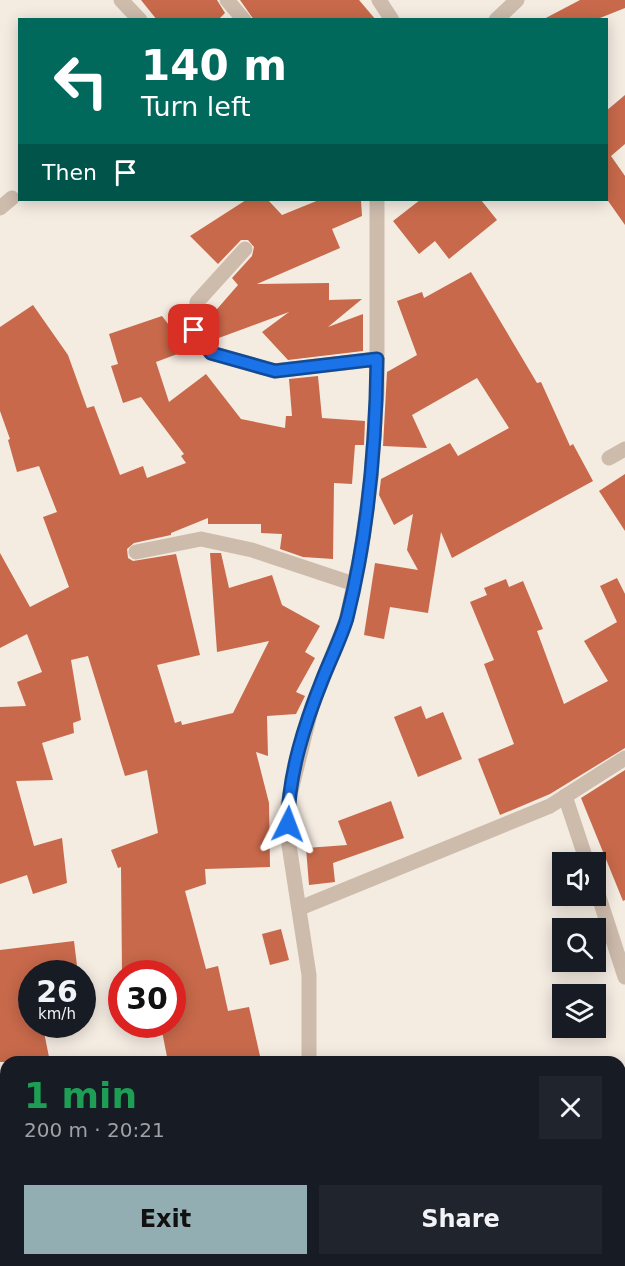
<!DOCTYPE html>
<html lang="en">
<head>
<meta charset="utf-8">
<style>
	:root { --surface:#171b24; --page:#20242c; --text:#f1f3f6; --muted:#9ea1a6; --accent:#92aeb2 }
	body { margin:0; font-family:"DejaVu Sans",sans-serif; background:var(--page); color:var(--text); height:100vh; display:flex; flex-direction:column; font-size:22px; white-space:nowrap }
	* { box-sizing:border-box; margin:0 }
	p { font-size:20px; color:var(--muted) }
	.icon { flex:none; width:33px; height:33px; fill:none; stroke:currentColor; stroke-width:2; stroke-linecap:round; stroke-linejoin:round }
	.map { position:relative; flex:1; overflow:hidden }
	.panel { position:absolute; left:0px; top:1056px; width:626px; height:210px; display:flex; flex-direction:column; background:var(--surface); border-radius:18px 18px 0 0; box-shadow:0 3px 15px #0003 }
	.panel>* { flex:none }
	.banner { position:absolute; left:18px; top:18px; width:590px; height:183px; border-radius:0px; box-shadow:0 3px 15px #0003; background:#00695c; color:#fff; overflow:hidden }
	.fabs { position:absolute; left:552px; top:852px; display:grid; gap:12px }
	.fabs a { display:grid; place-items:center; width:54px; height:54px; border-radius:0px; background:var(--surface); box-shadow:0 3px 15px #0003; font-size:30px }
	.speed { position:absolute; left:18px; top:960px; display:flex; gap:12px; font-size:30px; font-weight:700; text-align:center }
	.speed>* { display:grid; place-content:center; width:78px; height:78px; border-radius:50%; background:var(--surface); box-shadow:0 3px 15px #0003; line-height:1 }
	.speed small { font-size:15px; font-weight:400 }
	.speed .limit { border:9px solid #d22; background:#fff; color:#111 }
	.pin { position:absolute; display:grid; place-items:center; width:51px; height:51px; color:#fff; margin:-26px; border-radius:12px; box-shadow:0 3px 9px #0006 }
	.me { position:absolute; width:66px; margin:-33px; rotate:3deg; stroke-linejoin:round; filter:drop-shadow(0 0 4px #0008) }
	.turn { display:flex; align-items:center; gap:21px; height:126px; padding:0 24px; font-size:27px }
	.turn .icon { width:78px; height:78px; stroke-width:2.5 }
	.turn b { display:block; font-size:42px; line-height:51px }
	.then { display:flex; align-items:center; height:57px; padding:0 24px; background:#0003; gap:12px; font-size:22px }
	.round { display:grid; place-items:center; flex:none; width:63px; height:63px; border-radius:0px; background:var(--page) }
	.head { display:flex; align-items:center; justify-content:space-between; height:102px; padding:0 24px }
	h1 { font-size:36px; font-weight:700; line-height:45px; color:#1e9e55 }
	.primary-button { display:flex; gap:12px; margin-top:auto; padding:12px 24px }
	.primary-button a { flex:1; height:69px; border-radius:0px; background:var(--accent); color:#111; font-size:24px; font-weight:700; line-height:69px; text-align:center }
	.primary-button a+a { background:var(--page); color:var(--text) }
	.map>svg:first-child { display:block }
	.building { fill:#c8694b }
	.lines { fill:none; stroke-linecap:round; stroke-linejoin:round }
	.minor { stroke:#cdbbac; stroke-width:15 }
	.tertiary { stroke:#cdbbac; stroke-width:15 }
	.route-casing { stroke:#114b97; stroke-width:15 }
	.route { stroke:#1a73e8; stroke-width:10 }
</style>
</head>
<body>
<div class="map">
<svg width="625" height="1266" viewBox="0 0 625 1266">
	<rect width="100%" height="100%" fill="#f4ebe1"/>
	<!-- building -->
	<g class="building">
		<polygon points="141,0 217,0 225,13 218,20 157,20"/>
		<polygon points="240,0 359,0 376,20 254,20"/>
		<polygon points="580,0 625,0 625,8 595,20 542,20"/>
		<polygon points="625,95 625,144 611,156 625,176 625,225 606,198 606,111"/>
		<polygon points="246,200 268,200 282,215 319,200 361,200 362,216 332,229 340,248 257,284 329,283 329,300 362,299 328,327 363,314 363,351 288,360 262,332 289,312 216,339 209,334 204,324 238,285 232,278 252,256 254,247 248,240 241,240 218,264 190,236"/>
		<polygon points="420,200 481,200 497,220 449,259 435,241 419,254 393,221"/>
		<polygon points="471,272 537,383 541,382 570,446 573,444 593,481 452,558 441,532 428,613 390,607 384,639 364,635 375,563 418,570 407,550 413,514 394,525 379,495 381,479 450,443 458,456 509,428 477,378 412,415 427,448 383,446 387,372 417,355 397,301 422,292 424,298"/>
		<polygon points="33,305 68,355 87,408 94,406 120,475 143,466 147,478 186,463 181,456 184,454 141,397 123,403 111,366 118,364 109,334 162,316 188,350 156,362 169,402 206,374 241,419 285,428 286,416 292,416 289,379 318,376 322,418 365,421 364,445 355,445 352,484 334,483 333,559 303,557 280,549 282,534 261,533 261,524 208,524 208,518 171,533 171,535 134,543 127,549 128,558 133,561 176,554 200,655 157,665 175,723 181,721 182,725 233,713 269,641 217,652 210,553 221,553 229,588 272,575 282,605 320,626 305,652 315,658 296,692 305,696 296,714 267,716 268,756 256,752 269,803 270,867 205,869 206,884 185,891 206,969 218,966 228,1011 249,1007 260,1056 231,1062 168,1062 161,1026 172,1024 172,974 122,974 121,867 118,868 111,850 158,833 147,770 125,776 88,656 71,660 81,720 73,723 74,733 42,743 53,780 16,781 34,846 62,838 67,883 33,894 27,875 0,884 0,707 26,706 17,682 42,672 27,634 0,648 0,553 30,607 69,587 43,517 57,512 39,466 17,472 8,440 10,439 0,411 0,327"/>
		<polygon points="625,474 625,531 599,491"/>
		<polygon points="617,578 625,594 625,748 550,794 500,815 478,759 514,744 484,664 494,660 470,602 487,595 484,588 506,579 509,587 523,581 543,629 537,631 564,704 608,681 584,641 617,622 600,586"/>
		<polygon points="421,706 426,719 443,712 462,759 418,777 394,717"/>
		<polygon points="625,770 625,900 623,901 581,798"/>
		<polygon points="391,801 404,838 333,863 335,882 309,885 306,848 347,845 338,821"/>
		<polygon points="281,929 289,960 270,965 262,934"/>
		<polygon points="74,941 78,974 32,974 32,1024 38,1024 39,1033 44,1032 49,1057 25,1062 0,1062 0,950"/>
	</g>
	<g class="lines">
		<!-- minor -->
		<g class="minor">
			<polyline points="121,0 140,20"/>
			<polyline points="227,0 244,20"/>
			<polyline points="379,0 392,20"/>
			<polyline points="496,20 517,0"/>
			<polyline points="0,208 12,198"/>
			<polyline points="245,249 197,302 194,330 211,353 275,371 377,359"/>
			<polyline points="609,458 625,449"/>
			<polyline points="136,552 201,539 252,550 354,584"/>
			<polyline points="565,796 587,862"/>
			<polyline points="596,888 625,977"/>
			<polyline points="300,908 550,806 625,758"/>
			<polyline points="309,1062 309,975 289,845 288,803 312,706 346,621 361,552 371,478 377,392 377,200"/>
			<polyline points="0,1084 6,1096"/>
			<polyline points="46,1260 47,1266"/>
			<polyline points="308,1260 308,1266"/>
		</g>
		<!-- tertiary -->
		<polyline class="tertiary" points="0,1262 17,1266"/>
	</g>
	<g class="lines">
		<defs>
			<path id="route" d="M194,330L211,353L275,371L377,359C376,446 368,534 347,618C341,638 331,658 323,678C305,723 288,774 288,824"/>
		</defs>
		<!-- route casing -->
		<use href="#route" class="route-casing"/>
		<!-- route -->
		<use href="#route" class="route"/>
	</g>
</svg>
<div class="fabs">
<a><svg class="icon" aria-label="sound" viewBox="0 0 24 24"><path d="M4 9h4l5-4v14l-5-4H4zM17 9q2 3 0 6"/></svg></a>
<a><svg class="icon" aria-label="search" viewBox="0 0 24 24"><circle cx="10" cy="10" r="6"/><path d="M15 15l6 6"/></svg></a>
<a><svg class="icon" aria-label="layers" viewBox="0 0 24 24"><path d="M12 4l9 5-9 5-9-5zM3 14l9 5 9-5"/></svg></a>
</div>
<div class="speed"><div>26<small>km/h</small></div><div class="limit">30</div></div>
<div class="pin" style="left:194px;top:330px;background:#d93025"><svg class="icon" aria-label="arrive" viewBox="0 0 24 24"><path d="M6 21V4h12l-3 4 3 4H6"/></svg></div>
<svg class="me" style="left:288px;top:824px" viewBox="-20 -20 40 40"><path d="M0-17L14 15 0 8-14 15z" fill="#1a73e8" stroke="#fff" stroke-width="4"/></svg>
<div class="banner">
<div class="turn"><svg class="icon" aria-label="left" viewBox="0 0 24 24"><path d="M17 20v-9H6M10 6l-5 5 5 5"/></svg><div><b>140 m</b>Turn left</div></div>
<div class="then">Then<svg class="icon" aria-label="arrive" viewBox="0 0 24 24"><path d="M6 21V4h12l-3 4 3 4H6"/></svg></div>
</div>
<section class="panel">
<div class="head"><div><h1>1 min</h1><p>200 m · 20:21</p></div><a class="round"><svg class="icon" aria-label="close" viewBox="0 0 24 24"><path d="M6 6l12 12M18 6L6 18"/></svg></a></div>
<div class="primary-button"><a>Exit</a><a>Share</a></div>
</section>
</div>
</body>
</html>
